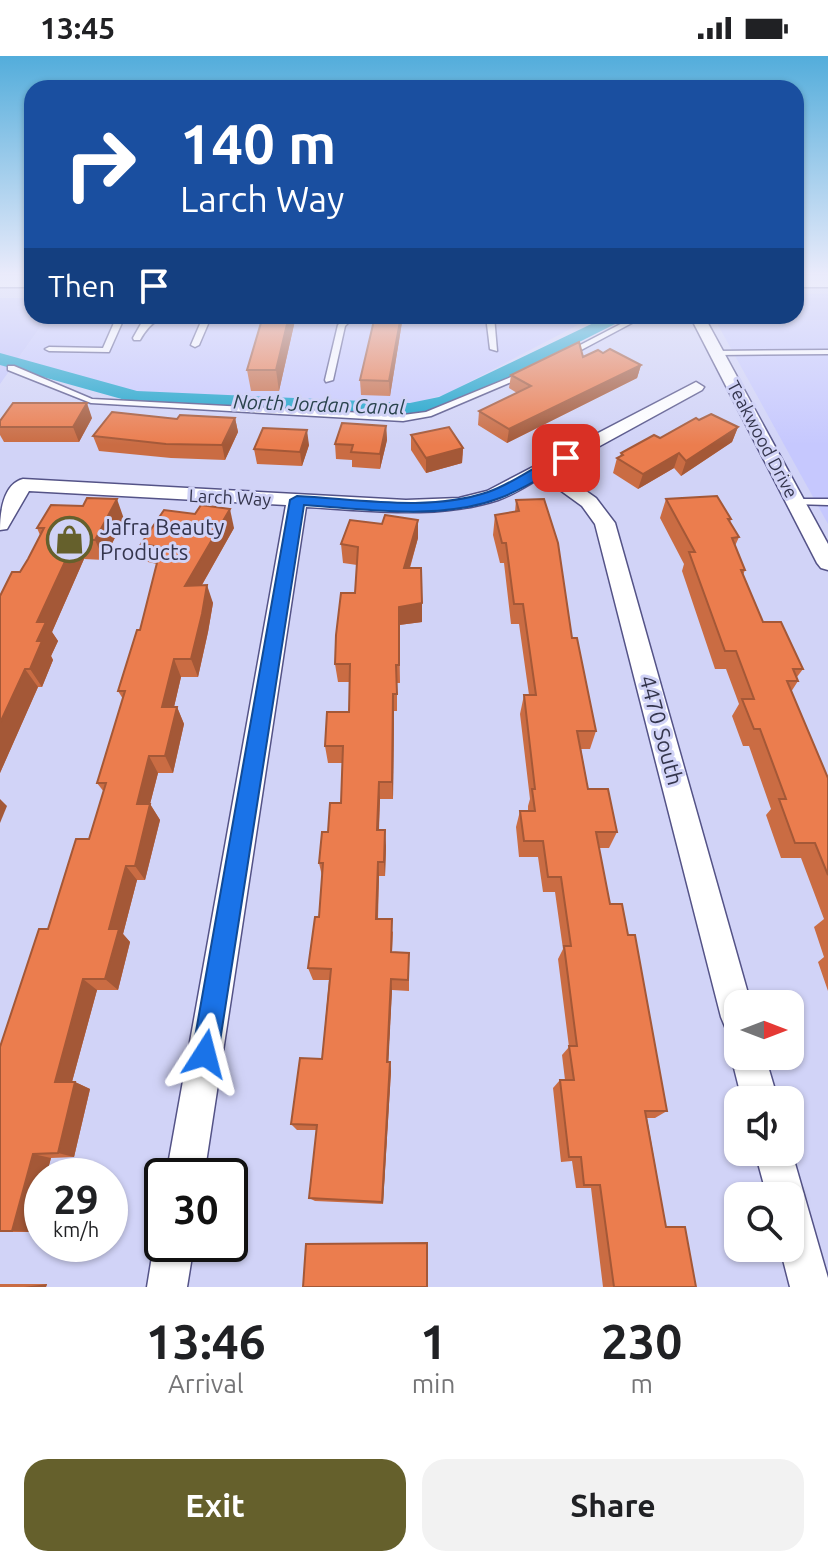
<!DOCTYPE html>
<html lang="en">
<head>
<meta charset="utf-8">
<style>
	:root { --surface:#fff; --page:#f2f2f2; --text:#202124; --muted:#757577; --accent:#65602c }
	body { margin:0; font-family:Ubuntu,sans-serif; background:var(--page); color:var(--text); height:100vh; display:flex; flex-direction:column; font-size:30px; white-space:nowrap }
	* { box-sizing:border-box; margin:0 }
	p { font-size:26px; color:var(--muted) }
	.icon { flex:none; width:44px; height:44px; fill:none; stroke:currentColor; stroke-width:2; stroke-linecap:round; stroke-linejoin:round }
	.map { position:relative; height:1231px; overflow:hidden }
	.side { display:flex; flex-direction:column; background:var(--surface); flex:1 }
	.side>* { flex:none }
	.banner { position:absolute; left:24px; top:24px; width:780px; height:244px; border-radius:24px; box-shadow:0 2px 6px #0004; background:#1a4fa0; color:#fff; overflow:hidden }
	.needle { width:52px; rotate:90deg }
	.buttons { position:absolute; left:724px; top:934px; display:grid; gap:16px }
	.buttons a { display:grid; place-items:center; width:80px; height:80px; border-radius:16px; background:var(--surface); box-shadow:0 2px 6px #0004; font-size:40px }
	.speed { position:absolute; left:24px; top:1102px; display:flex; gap:16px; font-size:40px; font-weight:700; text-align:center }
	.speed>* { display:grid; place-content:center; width:104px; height:104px; border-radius:50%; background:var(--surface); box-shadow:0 2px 6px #0004; line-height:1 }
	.speed small { font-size:20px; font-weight:400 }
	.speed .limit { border:4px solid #111; border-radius:12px; background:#fff; color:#111 }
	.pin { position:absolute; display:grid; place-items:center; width:68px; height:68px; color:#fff; margin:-34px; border-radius:16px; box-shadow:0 4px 12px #0006 }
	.me { position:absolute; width:88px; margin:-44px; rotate:9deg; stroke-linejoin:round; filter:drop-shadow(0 0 6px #0008) }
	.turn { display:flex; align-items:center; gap:28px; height:168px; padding:0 24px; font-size:36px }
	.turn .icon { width:104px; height:104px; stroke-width:2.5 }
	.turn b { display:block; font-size:56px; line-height:68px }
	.then { display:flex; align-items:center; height:76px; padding:0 24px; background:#0003; gap:16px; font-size:30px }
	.eta { display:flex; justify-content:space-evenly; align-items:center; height:136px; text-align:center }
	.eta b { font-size:48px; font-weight:700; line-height:56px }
	.button { display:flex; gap:16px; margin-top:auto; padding:16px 24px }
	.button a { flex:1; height:92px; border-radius:24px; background:var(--accent); color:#fff; font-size:32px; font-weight:700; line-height:92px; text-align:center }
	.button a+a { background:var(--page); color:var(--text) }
	.status { display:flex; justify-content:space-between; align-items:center; height:56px; padding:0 40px; background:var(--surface); direction:ltr }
	.status svg { height:22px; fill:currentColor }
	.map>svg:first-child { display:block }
	.built { fill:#c6c8fe }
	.green { fill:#c0c2fb }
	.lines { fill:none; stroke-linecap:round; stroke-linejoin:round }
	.canal { fill:#15a2c8; fill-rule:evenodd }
	.service-casing { stroke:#545387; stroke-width:3 }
	.minor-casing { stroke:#545387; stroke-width:3 }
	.primary-casing { stroke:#545387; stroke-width:3 }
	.service { fill:#fff; fill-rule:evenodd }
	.minor { fill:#fff; fill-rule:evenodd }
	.primary { fill:#fff; fill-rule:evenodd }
	.wall { fill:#ca6c43 }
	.shaded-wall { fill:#a45837 }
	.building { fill:#eb7d4e; stroke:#a45837; stroke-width:2 }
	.route { fill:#1a73e8; stroke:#114b97; stroke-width:2 }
	.labels { text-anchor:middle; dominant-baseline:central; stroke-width:6; stroke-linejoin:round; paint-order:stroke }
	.far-street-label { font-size:18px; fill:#34354d; stroke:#d1d3f7 }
	.far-water-label { font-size:20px; font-style:italic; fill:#2a444e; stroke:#d1d3f7 }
	.poi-label { font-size:22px; fill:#34354d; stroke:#d1d3f7; text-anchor:start }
	.street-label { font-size:22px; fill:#34354d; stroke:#d1d3f7 }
</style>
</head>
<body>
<div class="status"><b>13:45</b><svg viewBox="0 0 49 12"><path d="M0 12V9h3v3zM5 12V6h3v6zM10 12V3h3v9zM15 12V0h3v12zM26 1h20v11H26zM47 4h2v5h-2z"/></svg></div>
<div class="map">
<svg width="828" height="1231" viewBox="0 0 828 1231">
	<rect width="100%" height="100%" fill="#d1d3f7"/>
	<!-- built -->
	<g class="built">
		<polygon points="796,238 828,238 828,468 713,260 796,260"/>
		<polygon points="48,260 595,260 446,338 414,347 132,336 18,303"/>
	</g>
	<!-- green -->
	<g class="green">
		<polygon points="0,242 32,242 32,260 48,260 0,328"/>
		<polygon points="796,242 828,242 828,264 726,264 723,260 796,260"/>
	</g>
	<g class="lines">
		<!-- canal -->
		<polygon class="canal" points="608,260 631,260 452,350 410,359 136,347 0,309 0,297 137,335 410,347 439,341"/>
		<defs>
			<g id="service">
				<polygon points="117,260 125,260 109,296 49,295 45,293 49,291 103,292"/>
				<path d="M153,260H202L208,268L199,289L195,291L191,289L200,268L196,262C167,262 156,256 140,284H134L133,282L142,266Z"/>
				<polygon points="231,260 239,260 237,266 231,266"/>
				<polygon points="347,260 355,260 345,270 333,324 326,326 325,324 338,269"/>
				<polygon points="486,260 494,260 497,295 490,293"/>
				<polygon points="636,260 645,260 568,301 561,299"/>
				<polygon points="828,294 828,298 717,299 713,297 717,295"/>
				<polygon points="8,310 14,310 92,343 403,359 426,356 521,317 528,319 431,360 403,365 91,347 8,314"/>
				<polygon points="796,443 828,443 828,449 793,448 793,444"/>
			</g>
			<g id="minor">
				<polygon points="690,260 704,260 828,488 828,514 821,512 817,507"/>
				<path d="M696,326L704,331L702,334L556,414L596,442L615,467L751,948H738V978L726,973L721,961L595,468L582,450L542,421C528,429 513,439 498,444C436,464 369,454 306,451L204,1120H166L286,449L29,435L7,473L0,474C0,457 3,428 23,423L406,444L459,442L487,435Z"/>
				<polygon points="738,987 738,1000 765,1000 778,1044 742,1044 731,1000"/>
				<polygon points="790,1090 828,1222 828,1231 790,1231 780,1192 790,1192 790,1140 767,1140 755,1096 790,1096"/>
				<polygon points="162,1173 162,1188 194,1188 187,1231 147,1231 154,1188"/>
			</g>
			<g id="primary">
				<rect x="0" y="219" width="32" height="12"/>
				<rect x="796" y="219" width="32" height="12"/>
			</g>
		</defs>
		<!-- service casing -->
		<use href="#service" class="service-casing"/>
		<!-- minor casing -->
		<use href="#minor" class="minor-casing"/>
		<!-- primary casing -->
		<use href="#primary" class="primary-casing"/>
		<!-- service -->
		<use href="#service" class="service"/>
		<!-- minor -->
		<use href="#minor" class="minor"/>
		<!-- primary -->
		<use href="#primary" class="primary"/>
	</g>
	<!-- wall -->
	<g class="wall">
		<polygon points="263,260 296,260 279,335 251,335 247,314"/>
		<polygon points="375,260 403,260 390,340 361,339 360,324"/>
		<polygon points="603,297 641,309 637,322 507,387 478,369 479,355 517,337 509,332 511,319"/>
		<polygon points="92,362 79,386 4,386 0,379 0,365"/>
		<polygon points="235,362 238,376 225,404 171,402 99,395 93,380 177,363"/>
		<polygon points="699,364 738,371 732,386 681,420 674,412 638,433 613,417 617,402 620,401 621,397 660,382"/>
		<polygon points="386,370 387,384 380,413 352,411 352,404 336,403 335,388"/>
		<polygon points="411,379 463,392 462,407 426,417 411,394"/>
		<polygon points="309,389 302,410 257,408 254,393"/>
		<polygon points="666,443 731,463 730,466 739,481 735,490 745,514 743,519 763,566 803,613 797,621 798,625 791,636 828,722 828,935 818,906 824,901 814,871 824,863 801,802 781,802 766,759 771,753 749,690 743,690 732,660 739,648 726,613 715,613 682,515 684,508 660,462"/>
		<polygon points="516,444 572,582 596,675 590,693 581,693 588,733 617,776 609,792 599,792 610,848 628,879 667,1055 655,1062 647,1062 666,1171 696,1231 603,1231 591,1132 576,1132 572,1105 561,1106 553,1032 560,1024 565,1024 562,999 569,991 558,903 563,893 555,836 543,836 538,801 519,801 516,771 520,755 528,755 528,750 530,743 520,658 524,639 529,639 519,568 511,568 504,507 500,507 493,479 495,459 515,456"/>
		<polygon points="124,463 104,504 84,503 52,576 58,585 51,600 53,604 42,631 38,631 0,717 20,516 28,503 40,479 37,472"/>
		<polygon points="234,472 202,529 213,547 208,576 198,621 181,621 174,651 177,651 184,668 173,717 158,717 150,748 160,764 145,824 137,824 123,878 130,886 118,934 97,934 72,1026 75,1026 90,1033 74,1101 51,1102 46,1120 42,1120 42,1136 32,1176 0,1176 0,991 48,873 89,783 104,736 97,727 123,643 118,635 140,574 157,508 148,506 141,488"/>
		<polygon points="418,482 410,512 422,547 422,566 399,569 400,627 397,627 397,655 394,655 393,743 380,743 379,774 386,790 385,820 379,820 378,863 393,876 392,896 409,897 409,935 392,934 388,1006 390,1006 391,1015 383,1148 315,1145 309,1142 317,1074 297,1074 291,1068 322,1003 329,924 313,924 308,912 319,861 322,820 319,807 328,776 341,747 342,707 328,707 325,690 349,656 350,626 338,626 335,608 355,537 357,509 343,507 341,488"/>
		<polygon points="0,1228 47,1228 46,1231 0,1231"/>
	</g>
	<!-- shaded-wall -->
	<g class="shaded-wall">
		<polygon points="289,260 296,260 279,335 276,314"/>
		<polygon points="401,260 403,260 390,340 389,325"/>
		<polygon points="641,309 637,322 507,387 509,373"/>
		<polygon points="87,347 92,362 79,386 73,371"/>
		<polygon points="235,362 238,376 225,404 222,389"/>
		<polygon points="386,370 387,384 380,413 380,398"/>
		<polygon points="738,371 732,386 681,420 686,405"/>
		<polygon points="307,374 309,389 302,410 300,396"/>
		<polygon points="463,392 462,407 426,417 426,402"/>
		<polygon points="679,397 674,412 638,433 643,418"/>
		<polygon points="117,443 124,463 104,504 95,484"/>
		<polygon points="230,453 234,472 191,548 185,530"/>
		<polygon points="418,464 418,482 404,531 404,512"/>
		<polygon points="75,484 84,503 52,576 58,585 51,600 53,604 42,631 30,613 37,585 37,566"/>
		<polygon points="207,529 213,547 208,576 198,621 191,603"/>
		<polygon points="422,547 422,566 399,569 400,627 399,551"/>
		<polygon points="174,603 181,621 170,668 162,651"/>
		<polygon points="25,613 38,631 0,717 0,667"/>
		<polygon points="393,638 394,655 393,743 392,726"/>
		<polygon points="177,651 184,668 173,717 165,700"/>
		<polygon points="149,700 158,717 150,748 160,764 145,824 135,810 137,748"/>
		<polygon points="379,726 380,743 378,790 377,774"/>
		<polygon points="0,743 7,750 0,767"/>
		<polygon points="385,774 386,790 385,820 384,806"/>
		<polygon points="378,806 379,820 377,876 376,863"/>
		<polygon points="126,810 137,824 123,878 130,886 118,934 105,923 109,873"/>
		<polygon points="83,923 97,934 70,1033 55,1026"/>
		<polygon points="391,923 392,934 388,1014 387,1006"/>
		<polygon points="390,1006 391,1015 383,1148 382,1146"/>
		<polygon points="75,1026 90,1033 74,1101 58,1097"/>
		<polygon points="33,1098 51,1102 46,1120 42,1120 42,1136 32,1176 12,1175"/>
		<polygon points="47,1228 46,1231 24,1231"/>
	</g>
	<!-- building -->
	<g class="building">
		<polygon points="263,260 289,260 276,314 247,314"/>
		<polygon points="375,260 401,260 389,325 360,324"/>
		<polygon points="579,286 583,301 598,294 603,297 610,293 641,309 509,373 479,355 531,330 511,319"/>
		<polygon points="13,347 87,347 73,371 0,371 0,365"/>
		<polygon points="112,356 177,363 180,359 235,362 222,389 166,388 93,380"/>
		<polygon points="711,358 738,371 686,405 679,397 643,418 617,402 623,399 621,397 654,379 660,382 696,362 699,364"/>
		<polygon points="342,367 386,370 380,398 351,396 353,389 335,388"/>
		<polygon points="449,371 463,392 426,402 411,379"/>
		<polygon points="263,372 307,374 300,396 254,393"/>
		<polygon points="717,440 731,463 728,463 739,481 732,482 745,514 741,514 763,566 781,566 803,613 793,613 798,625 787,625 828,722 828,819 815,787 795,787 779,743 786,743 760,673 754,673 742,643 754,643 736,595 725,595 689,496 695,496 666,443"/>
		<polygon points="87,442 117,443 95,484 75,484 37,566 46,566 37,585 42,585 30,613 25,613 0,667 0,540 12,516 20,516 28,503 44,472 37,472 51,449 83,450"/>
		<polygon points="544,443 558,487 572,582 577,582 596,675 577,675 588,733 608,733 617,776 596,776 610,848 622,848 628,879 635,879 667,1055 645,1055 666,1171 685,1171 696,1231 614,1231 600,1129 584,1129 581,1101 569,1101 560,1024 574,1024 569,990 577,990 564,890 571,890 561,821 548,821 543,785 524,785 520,755 535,755 532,733 535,733 524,639 536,639 523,548 514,548 506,487 502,487 495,459 519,455 516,444"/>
		<polygon points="201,449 230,453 185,530 207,529 202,558 191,603 174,603 162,651 177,651 165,700 149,700 137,748 150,748 135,810 126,810 109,873 119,873 105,923 83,923 55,1026 75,1026 58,1097 33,1098 12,1175 0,1175 0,991 39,873 48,873 76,783 89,783 106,727 97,727 125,635 118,635 137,574 140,574 161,491 141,488 164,454 195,458"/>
		<polygon points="385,459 418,464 404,512 421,512 422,547 399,551 399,609 396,609 397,638 393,638 392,726 379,726 377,774 385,774 384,806 378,806 376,863 392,863 391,896 409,897 408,924 391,923 387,1006 390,1006 382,1146 309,1142 317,1069 291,1068 300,1002 322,1003 331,913 308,912 315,861 319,861 323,807 319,807 322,776 328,776 330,747 341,747 343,690 325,690 327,656 349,656 350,608 335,608 336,579 341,537 355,537 358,491 341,488 350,464 382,468"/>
		<polygon points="427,1187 427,1231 303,1231 306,1188"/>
	</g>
	<!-- sky -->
	<linearGradient id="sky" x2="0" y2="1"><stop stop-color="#53addb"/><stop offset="0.56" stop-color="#eaebfb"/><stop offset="1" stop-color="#eaebfb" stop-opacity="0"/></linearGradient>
	<rect width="828" height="389" fill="url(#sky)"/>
	<!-- route -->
	<path class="route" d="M566,398L573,402L571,405C548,417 524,433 500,442C439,465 366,453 304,449L218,998L214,1008L205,1011L196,1008L192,998L290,444L297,440C358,443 429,456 488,436C515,427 538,406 566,398Z"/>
	<!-- icons -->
	<defs>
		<symbol id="shop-ring" viewBox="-11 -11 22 22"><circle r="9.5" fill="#d1d3f7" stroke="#65602c" stroke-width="1.5"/><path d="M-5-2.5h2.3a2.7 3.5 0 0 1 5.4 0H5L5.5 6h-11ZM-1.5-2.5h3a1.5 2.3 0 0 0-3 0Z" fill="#65602c"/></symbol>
	</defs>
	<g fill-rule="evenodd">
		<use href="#shop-ring" x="44" y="458" width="51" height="51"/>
	</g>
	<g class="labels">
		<!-- far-street labels -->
		<g class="far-street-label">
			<text transform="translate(763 383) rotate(62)">Teakwood Drive</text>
			<text transform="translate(230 441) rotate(3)">Larch Way</text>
		</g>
		<!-- far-water labels -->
		<g class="far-water-label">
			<text transform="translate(319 348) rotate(2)">North Jordan Canal</text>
		</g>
		<!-- poi labels -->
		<g class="poi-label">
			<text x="100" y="470">Jafra Beauty<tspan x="100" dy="25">Products</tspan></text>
		</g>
		<!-- street labels -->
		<g class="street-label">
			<text transform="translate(662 674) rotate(75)">4470 South</text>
		</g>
	</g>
</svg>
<div class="buttons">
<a><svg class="needle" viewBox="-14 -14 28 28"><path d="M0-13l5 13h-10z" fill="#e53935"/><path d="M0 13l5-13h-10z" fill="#757577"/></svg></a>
<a><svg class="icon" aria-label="sound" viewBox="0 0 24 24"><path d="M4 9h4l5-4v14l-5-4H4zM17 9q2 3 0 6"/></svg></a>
<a><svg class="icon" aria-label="search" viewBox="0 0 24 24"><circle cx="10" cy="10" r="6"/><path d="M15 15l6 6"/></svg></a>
</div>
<div class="speed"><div>29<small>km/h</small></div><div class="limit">30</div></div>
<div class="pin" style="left:566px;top:402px;background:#d93025"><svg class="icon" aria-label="arrive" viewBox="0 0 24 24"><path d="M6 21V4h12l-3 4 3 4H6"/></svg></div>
<svg class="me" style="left:205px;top:998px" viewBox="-20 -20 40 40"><path d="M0-17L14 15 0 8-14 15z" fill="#1a73e8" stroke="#fff" stroke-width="4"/></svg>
<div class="banner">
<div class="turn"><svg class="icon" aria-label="right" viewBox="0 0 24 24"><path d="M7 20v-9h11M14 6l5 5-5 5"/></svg><div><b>140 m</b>Larch Way</div></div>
<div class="then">Then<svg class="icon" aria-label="arrive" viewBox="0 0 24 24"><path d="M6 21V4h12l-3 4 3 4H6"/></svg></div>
</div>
</div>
<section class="side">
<div class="eta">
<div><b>13:46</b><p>Arrival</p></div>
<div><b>1</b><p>min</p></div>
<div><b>230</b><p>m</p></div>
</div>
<div class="button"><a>Exit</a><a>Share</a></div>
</section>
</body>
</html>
